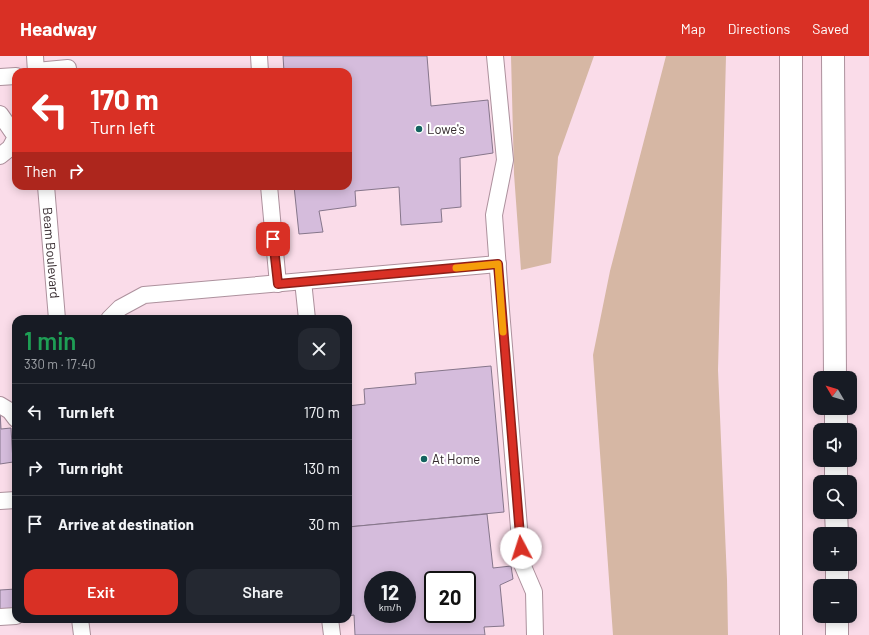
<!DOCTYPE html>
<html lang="en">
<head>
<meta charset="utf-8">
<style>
	:root { --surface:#171b24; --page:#242831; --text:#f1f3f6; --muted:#9ea1a6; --line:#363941; --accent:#d93025 }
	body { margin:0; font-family:Barlow,sans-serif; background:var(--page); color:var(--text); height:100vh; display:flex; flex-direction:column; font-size:15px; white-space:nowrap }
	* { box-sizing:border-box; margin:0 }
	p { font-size:13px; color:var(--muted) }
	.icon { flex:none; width:22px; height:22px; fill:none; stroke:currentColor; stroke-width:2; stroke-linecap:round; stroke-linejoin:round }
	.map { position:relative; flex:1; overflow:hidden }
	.details { position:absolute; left:12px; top:259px; width:340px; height:308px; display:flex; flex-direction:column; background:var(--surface); border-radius:12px; box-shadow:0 2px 10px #0003 }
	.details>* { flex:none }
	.hud { position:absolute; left:12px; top:12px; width:340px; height:122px; border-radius:12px; box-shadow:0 2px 10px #0003; background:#d93025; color:#fff; overflow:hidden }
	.needle { width:26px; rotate:308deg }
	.fabs { position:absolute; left:813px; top:315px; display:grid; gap:8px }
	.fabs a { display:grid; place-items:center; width:44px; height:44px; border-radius:8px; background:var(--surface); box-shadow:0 2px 10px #0003; font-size:20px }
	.speed { position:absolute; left:364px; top:515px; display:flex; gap:8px; font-size:20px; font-weight:700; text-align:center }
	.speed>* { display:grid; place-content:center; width:52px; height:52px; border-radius:50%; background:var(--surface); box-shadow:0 2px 10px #0003; line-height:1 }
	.speed small { font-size:10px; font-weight:400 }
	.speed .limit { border:2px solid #111; border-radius:6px; background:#fff; color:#111 }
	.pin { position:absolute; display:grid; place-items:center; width:34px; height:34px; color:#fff; margin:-17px; border-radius:8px; box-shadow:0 2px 6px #0006 }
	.me { position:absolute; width:44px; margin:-22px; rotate:355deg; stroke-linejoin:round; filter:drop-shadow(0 0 3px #0008) }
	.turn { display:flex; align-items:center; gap:14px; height:84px; padding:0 12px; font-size:18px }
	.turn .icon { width:52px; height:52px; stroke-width:2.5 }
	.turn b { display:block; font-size:28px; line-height:34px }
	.then { display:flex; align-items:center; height:38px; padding:0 12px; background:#0003; gap:8px; font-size:15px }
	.round { display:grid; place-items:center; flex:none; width:42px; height:42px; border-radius:12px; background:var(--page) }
	.headline { display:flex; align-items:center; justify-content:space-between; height:68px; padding:0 12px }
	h1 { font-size:24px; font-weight:600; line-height:30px; color:#1e9e55 }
	.primary-button { display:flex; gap:8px; margin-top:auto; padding:8px 12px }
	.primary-button a { flex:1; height:46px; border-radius:12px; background:var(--accent); color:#fff; font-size:16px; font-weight:600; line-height:46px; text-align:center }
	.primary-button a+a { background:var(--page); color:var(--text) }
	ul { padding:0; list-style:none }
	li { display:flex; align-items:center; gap:12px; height:56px; padding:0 12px; border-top:1px solid var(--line) }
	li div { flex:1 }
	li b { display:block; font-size:15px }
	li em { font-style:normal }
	header { display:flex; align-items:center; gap:24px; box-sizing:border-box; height:56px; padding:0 20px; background:var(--accent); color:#fff }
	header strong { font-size:19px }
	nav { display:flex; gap:22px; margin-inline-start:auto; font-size:14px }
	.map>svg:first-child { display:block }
	.green { fill:#d6b7a4 }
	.building { fill:#d5bcdc; stroke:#86768b; fill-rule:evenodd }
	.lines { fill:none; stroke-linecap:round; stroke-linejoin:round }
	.minor-casing { stroke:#ad919d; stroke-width:18 }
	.highway-casing { stroke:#ad919d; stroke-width:24 }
	.minor { stroke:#fff; stroke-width:16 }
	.highway { stroke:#fff; stroke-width:22 }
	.route-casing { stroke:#8d1f18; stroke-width:10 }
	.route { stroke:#d93025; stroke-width:7 }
	.slow { stroke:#f59e0b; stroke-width:7 }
	.poi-dot { fill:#146360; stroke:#fff; stroke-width:1.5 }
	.labels { text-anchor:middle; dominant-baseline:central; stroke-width:4; stroke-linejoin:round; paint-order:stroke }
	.poi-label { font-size:13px; fill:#33282c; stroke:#fff; text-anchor:start }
	.street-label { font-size:13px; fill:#33282c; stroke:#fff }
</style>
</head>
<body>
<header>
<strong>Headway</strong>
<nav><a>Map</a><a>Directions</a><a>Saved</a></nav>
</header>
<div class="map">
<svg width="869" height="579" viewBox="0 0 869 579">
	<rect width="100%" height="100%" fill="#fadce9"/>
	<!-- green -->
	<g class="green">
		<polygon points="511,0 594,0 558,101 551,207 521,214 514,118"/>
		<polygon points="666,0 726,0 718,314 727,523 728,579 613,579 593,299 610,215"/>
	</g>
	<!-- building -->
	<g class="building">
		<polygon points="283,0 427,0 431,50 488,44 493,97 460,102 461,151 441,153 442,166 401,169 399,131 355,135 356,150 319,155 323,176 299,178 294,130 348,130 348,16 284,16"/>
		<polygon points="491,310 504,456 348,471 348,350 365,348 364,333 416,328 415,317"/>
		<polygon points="0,355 1,373 11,372 13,406 0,408"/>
		<path d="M487,458L493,512L511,510L513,523L500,529L504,570L484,571L485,579H355L354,559L348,560V471ZM373,524H407V558H373ZM433,524H467V558H433Z"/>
		<polygon points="16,533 16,554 0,555 0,534"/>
	</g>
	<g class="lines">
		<defs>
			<g id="minor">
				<polyline points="35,0 36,16"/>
				<polyline points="259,0 260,16"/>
				<polyline points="495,0 505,104 494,159 501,254 522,508 534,536 535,579"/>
				<polyline points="36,15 68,12"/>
				<polyline points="0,21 16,20"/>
				<polyline points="0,58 16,81 10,92 0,100"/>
				<path id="s1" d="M46,130L57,263"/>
				<polyline points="269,130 278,228"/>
				<polyline points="303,225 307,263"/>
				<polyline points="109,263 120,252 144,239 498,208"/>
				<polyline points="0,349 10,355 16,363"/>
				<polyline points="0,445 16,444"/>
				<polyline points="0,561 16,560"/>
				<polyline points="80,563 82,579"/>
				<polyline points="330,563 332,579"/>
			</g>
			<g id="highway">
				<polyline points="791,0 791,579"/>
				<polyline points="833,0 835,322"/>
				<polyline points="836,352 836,374"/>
				<polyline points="836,404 836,426"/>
				<polyline points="836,456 837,478"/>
				<polyline points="837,508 837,530"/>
				<polyline points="837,560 837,579"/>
			</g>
		</defs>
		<!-- minor casing -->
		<use href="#minor" class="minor-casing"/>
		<!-- highway casing -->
		<use href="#highway" class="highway-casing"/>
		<!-- minor -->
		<use href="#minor" class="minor"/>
		<!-- highway -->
		<use href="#highway" class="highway"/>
	</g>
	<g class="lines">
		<defs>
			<polyline id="route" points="273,183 278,228 498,208 521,492"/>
		</defs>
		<!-- route casing -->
		<use href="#route" class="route-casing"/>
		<!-- route -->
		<use href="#route" class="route"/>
		<!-- slow -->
		<polyline class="slow" points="456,212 498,208 503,276"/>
	</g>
	<!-- markers -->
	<g class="poi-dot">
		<circle cx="419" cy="73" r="4"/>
		<circle cx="424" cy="403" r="4"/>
	</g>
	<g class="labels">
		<!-- poi labels -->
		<g class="poi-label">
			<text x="427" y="73">Lowe's</text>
			<text x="432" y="403">At Home</text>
		</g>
		<!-- street labels -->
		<g class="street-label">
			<text stroke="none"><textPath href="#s1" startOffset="67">Beam Boulevard</textPath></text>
		</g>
	</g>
</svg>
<div class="fabs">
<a><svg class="needle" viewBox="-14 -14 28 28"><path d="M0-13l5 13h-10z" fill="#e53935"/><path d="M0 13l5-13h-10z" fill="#9ea1a6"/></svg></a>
<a><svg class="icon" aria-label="sound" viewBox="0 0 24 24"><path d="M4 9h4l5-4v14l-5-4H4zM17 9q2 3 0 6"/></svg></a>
<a><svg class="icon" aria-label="search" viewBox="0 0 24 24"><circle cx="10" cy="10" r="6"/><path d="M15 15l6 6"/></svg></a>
<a>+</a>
<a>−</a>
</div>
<div class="speed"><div>12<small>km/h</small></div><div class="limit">20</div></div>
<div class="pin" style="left:273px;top:183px;background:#d93025"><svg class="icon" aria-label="arrive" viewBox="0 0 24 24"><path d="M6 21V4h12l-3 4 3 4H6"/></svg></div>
<svg class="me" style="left:521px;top:492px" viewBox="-20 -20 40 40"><circle r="19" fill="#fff"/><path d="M0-13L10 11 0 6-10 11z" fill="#d93025"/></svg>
<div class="hud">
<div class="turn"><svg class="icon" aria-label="left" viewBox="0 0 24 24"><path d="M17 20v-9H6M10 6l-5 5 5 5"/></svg><div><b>170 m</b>Turn left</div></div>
<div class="then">Then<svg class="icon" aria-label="right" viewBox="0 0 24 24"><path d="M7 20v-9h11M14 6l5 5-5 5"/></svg></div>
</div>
<section class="details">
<div class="headline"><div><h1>1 min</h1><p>330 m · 17:40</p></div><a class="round"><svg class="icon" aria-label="close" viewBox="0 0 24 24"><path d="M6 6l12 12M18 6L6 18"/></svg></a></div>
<ul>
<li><svg class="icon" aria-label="left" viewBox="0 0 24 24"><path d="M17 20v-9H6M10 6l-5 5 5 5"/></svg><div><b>Turn left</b></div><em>170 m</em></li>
<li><svg class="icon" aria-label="right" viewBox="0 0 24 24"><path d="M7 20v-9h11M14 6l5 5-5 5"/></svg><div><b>Turn right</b></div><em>130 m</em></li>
<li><svg class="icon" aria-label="arrive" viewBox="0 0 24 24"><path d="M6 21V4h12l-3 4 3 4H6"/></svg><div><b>Arrive at destination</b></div><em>30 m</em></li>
</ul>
<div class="primary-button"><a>Exit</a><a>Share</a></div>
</section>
</div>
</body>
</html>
